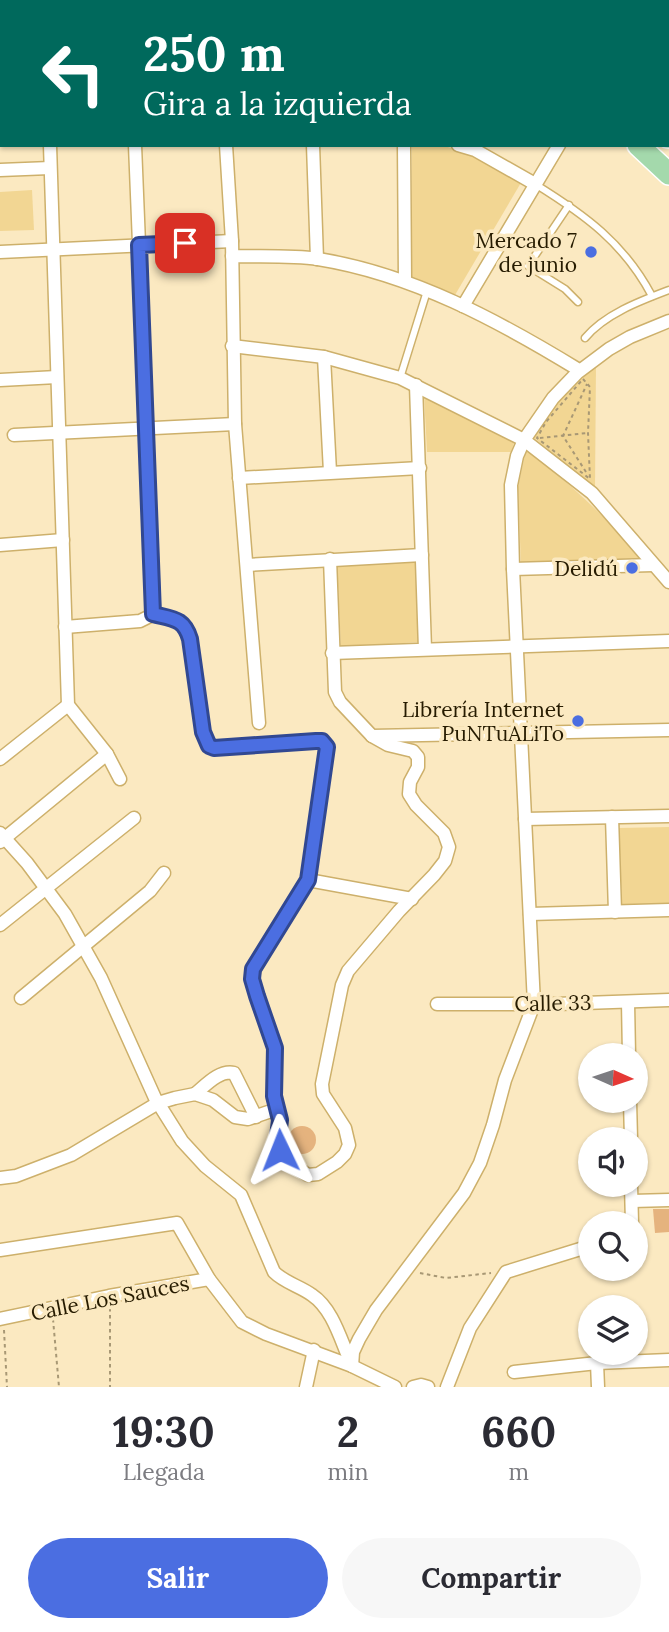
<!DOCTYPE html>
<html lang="es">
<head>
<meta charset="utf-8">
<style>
	:root { --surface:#fff; --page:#f7f7f7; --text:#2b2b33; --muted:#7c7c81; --accent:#4b6ee1 }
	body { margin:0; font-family:Lora,serif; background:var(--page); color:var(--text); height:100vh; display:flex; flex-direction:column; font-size:26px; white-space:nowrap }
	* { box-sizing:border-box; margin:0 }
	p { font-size:23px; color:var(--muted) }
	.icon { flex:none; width:38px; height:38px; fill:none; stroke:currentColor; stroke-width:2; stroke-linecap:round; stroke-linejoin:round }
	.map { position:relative; height:1387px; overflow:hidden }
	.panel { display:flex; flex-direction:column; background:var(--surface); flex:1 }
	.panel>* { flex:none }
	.banner { position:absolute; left:0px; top:0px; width:670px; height:147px; box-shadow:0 2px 5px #0004; background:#00695c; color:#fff; overflow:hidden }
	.needle { width:46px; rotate:93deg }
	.controls { position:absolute; left:578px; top:1043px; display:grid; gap:14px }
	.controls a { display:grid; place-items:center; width:70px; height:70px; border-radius:50%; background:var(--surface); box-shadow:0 2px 5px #0004; font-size:35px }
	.pin { position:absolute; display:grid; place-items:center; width:60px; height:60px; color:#fff; margin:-30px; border-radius:14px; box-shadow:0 4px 10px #0006 }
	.me { position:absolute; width:77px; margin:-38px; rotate:358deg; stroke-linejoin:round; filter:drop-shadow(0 0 5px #0008) }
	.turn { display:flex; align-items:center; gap:24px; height:147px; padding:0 28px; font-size:32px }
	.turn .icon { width:91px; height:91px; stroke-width:2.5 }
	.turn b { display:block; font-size:49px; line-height:60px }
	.eta { display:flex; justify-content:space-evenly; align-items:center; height:119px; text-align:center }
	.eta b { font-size:42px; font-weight:800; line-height:49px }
	.action { display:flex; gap:14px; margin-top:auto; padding:14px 28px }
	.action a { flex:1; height:80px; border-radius:42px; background:var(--accent); color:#fff; font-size:28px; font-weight:800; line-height:80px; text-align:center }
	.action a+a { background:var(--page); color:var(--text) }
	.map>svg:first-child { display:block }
	.green { fill:#f2d693 }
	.building { fill:#e5b37e }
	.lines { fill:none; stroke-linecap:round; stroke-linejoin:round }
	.service-casing { stroke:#cdb06b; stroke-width:9 }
	.minor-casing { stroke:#cdb06b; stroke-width:15 }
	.primary-casing { stroke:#fff; stroke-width:24 }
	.path { stroke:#a89875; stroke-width:2; stroke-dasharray:3.5 3.5; stroke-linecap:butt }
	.service { stroke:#fff; stroke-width:6 }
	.minor { stroke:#fff; stroke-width:12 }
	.primary { stroke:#a4d9ac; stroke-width:21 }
	.route-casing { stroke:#314892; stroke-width:18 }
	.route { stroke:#4b6ee1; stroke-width:12 }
	.poi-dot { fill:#4b6ee1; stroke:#fbe9c1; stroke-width:2.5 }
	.labels { text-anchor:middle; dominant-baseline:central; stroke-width:7; stroke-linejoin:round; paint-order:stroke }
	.poi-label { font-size:21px; fill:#261b00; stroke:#fbe9c1; text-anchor:end }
	.street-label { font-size:21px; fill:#261b00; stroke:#fbe9c1 }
</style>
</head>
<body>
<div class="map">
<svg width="669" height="1387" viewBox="0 0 669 1387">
	<rect width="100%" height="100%" fill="#fbe9c1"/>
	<!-- green -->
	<g class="green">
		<polygon points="412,145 445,146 485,160 522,181 455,295 412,277"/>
		<polygon points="32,190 34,230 0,231 0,192"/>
		<polygon points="596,365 595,489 532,436 563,397"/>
		<polygon points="424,394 466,415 514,443 511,452 427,452"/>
		<path d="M526,450C572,484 608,520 646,562L521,566L518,487Z"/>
		<polygon points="415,561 419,642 341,647 337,565"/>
		<polygon points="669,827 669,908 622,909 619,828"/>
	</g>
	<!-- building -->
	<g class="building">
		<circle cx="302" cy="1140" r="14"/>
		<polygon points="653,1209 669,1209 669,1232 655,1233"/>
	</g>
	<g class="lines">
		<defs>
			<g id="service">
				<polyline points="0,51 2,51"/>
				<path d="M535,184C585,215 624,243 652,296"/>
				<polyline points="569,205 528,266 565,289 578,302"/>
				<path d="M585,338C605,314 640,301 669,290"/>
				<polyline points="400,378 427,291"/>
			</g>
			<g id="minor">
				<polyline points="44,0 44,2"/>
				<polyline points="129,0 129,2"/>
				<polyline points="222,0 222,2"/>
				<polyline points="634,0 636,2"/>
				<polyline points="360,2 360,0"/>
				<polyline points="453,2 454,0"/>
				<polyline points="645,2 646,0"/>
				<polyline points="668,23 669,24"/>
				<polyline points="50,145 68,705 107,754 120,779"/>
				<polyline points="135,145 154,614"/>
				<polyline points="226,145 232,241 235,424 259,723"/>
				<polyline points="313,145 317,259"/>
				<polyline points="404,145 405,281"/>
				<polyline points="458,145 475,150 535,184"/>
				<polyline points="0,170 50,168"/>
				<polyline points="0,252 232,241"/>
				<path d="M232,256C260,257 291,255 318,259C412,274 499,321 579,370"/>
				<polyline points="463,306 559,145"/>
				<polyline points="232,346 324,357 400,378 524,440 592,493 669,582"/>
				<polyline points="324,357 330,472"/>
				<polyline points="0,380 57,377"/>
				<polyline points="416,385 425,649"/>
				<polyline points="14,435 235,424"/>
				<polyline points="239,478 420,468"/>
				<polyline points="0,545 63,540"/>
				<polyline points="330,559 335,692 340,702 372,736 669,730"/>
				<polyline points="247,565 422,555"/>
				<polyline points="513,569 653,565"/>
				<path d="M65,627L140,621L154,614C173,619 184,618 190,639L203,732L209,746L214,748L315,741L322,742L326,747L308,880L257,962L252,979L275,1048L274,1096L280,1120V1150L287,1162L308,1175L318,1174L337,1162L345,1154L349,1145L345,1128L323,1094L322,1084L342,985L348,971L399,911L434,875L445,861L449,847L444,833L416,805L409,794L410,782L418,767V757L413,751L388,745L372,736"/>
				<polyline points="332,653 669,641"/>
				<polyline points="0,759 68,705"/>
				<polyline points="612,817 615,912"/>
				<polyline points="525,819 669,816"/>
				<path d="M0,833L27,863L65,914L101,978L155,1098L182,1141L205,1166L241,1195L274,1272C285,1283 300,1286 312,1295C333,1309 341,1341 351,1363"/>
				<polyline points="0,842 107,754"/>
				<polyline points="308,880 412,899"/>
				<polyline points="530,914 669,910"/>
				<polyline points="0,925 134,818"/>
				<polyline points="21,998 150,891 164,873"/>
				<polyline points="628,1002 629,1055"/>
				<polyline points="437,1004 556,1004 669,1000"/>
				<path d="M195,1094C206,1085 219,1070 234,1073L256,1117"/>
				<polyline points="630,1101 631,1139"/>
				<polyline points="0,1178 16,1176 71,1155 158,1103 175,1098 195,1094 213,1100 235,1117 248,1119 277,1109"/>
				<polyline points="631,1185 632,1223"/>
				<polyline points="632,1201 669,1200"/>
				<polyline points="0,1250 177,1223 209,1279 242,1322 266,1334 352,1366 395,1387"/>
				<polyline points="0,1319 109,1296 209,1279"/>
				<polyline points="597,1363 598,1387"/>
				<polyline points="352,1366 353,1352 359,1339 376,1310 464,1193 480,1163 493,1125 505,1080 534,1004 513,569 511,485 517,456 524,440 553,398 577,373 609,349 630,337 669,321"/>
				<polyline points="514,1372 597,1363 669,1360"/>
				<polyline points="306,1387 314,1350"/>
				<polyline points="413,1387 421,1385 428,1387"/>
				<polyline points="447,1387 470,1328 506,1272 590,1246"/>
			</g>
			<g id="primary">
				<polyline points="0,31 2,31"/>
				<polyline points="668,137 669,137"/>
				<polyline points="638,145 669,174"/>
			</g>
		</defs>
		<!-- service casing -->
		<use href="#service" class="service-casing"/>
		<!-- minor casing -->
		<use href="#minor" class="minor-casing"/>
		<!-- primary casing -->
		<use href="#primary" class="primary-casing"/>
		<!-- path -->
		<g class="path">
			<polygon points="583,379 590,387 588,433 590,479 537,438 546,422"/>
			<polyline points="540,438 587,433"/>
			<polyline points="586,472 563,436 587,384"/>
			<polyline points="420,1273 446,1278 491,1273"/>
			<polyline points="110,1308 110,1387"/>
			<polyline points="53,1319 59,1387"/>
			<polyline points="4,1330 7,1387"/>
		</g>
		<!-- service -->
		<use href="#service" class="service"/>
		<!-- minor -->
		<use href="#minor" class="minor"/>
		<!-- primary -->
		<use href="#primary" class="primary"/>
	</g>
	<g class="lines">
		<defs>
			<path id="route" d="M185,243L139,245L153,614C173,619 184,618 190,639L203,732L209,746L214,748L316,741H322L327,747L308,880L253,969L252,979L257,996L275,1048L274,1096L280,1120L278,1137L280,1150"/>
		</defs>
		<!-- route casing -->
		<use href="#route" class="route-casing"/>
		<!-- route -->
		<use href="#route" class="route"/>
	</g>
	<!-- markers -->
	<g class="poi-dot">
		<circle cx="591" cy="252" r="7"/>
		<circle cx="632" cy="568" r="7"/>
		<circle cx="578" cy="721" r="7"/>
	</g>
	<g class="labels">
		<!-- poi labels -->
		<g class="poi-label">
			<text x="577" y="240">Mercado 7<tspan x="577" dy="24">de junio</tspan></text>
			<text x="618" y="568">Delidú</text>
			<text x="564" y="709">Librería Internet<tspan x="564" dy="24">PuNTuALiTo</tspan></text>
		</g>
		<!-- street labels -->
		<g class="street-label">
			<text transform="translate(553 1003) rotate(-1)">Calle 33</text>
			<text transform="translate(110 1298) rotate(-11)">Calle Los Sauces</text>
		</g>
	</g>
</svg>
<div class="controls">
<a><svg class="needle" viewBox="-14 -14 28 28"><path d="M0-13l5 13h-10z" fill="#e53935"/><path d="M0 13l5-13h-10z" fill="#7c7c81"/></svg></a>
<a><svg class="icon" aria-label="sound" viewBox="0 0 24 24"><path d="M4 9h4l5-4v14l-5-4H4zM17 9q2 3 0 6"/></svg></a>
<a><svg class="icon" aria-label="search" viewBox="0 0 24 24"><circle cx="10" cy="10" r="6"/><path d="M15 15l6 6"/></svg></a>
<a><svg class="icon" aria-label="layers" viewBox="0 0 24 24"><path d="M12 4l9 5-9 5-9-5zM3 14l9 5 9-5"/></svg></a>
</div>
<div class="pin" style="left:185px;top:243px;background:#d93025"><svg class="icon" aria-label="arrive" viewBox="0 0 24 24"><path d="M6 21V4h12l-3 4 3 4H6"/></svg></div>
<svg class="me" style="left:280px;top:1150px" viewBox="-20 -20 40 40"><path d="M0-17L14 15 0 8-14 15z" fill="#4b6ee1" stroke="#fff" stroke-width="4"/></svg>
<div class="banner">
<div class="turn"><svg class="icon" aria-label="left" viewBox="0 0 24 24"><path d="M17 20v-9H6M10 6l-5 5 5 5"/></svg><div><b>250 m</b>Gira a la izquierda</div></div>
</div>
</div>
<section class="panel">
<div class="eta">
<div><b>19:30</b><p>Llegada</p></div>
<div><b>2</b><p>min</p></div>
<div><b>660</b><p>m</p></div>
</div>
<div class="action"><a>Salir</a><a>Compartir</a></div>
</section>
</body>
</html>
